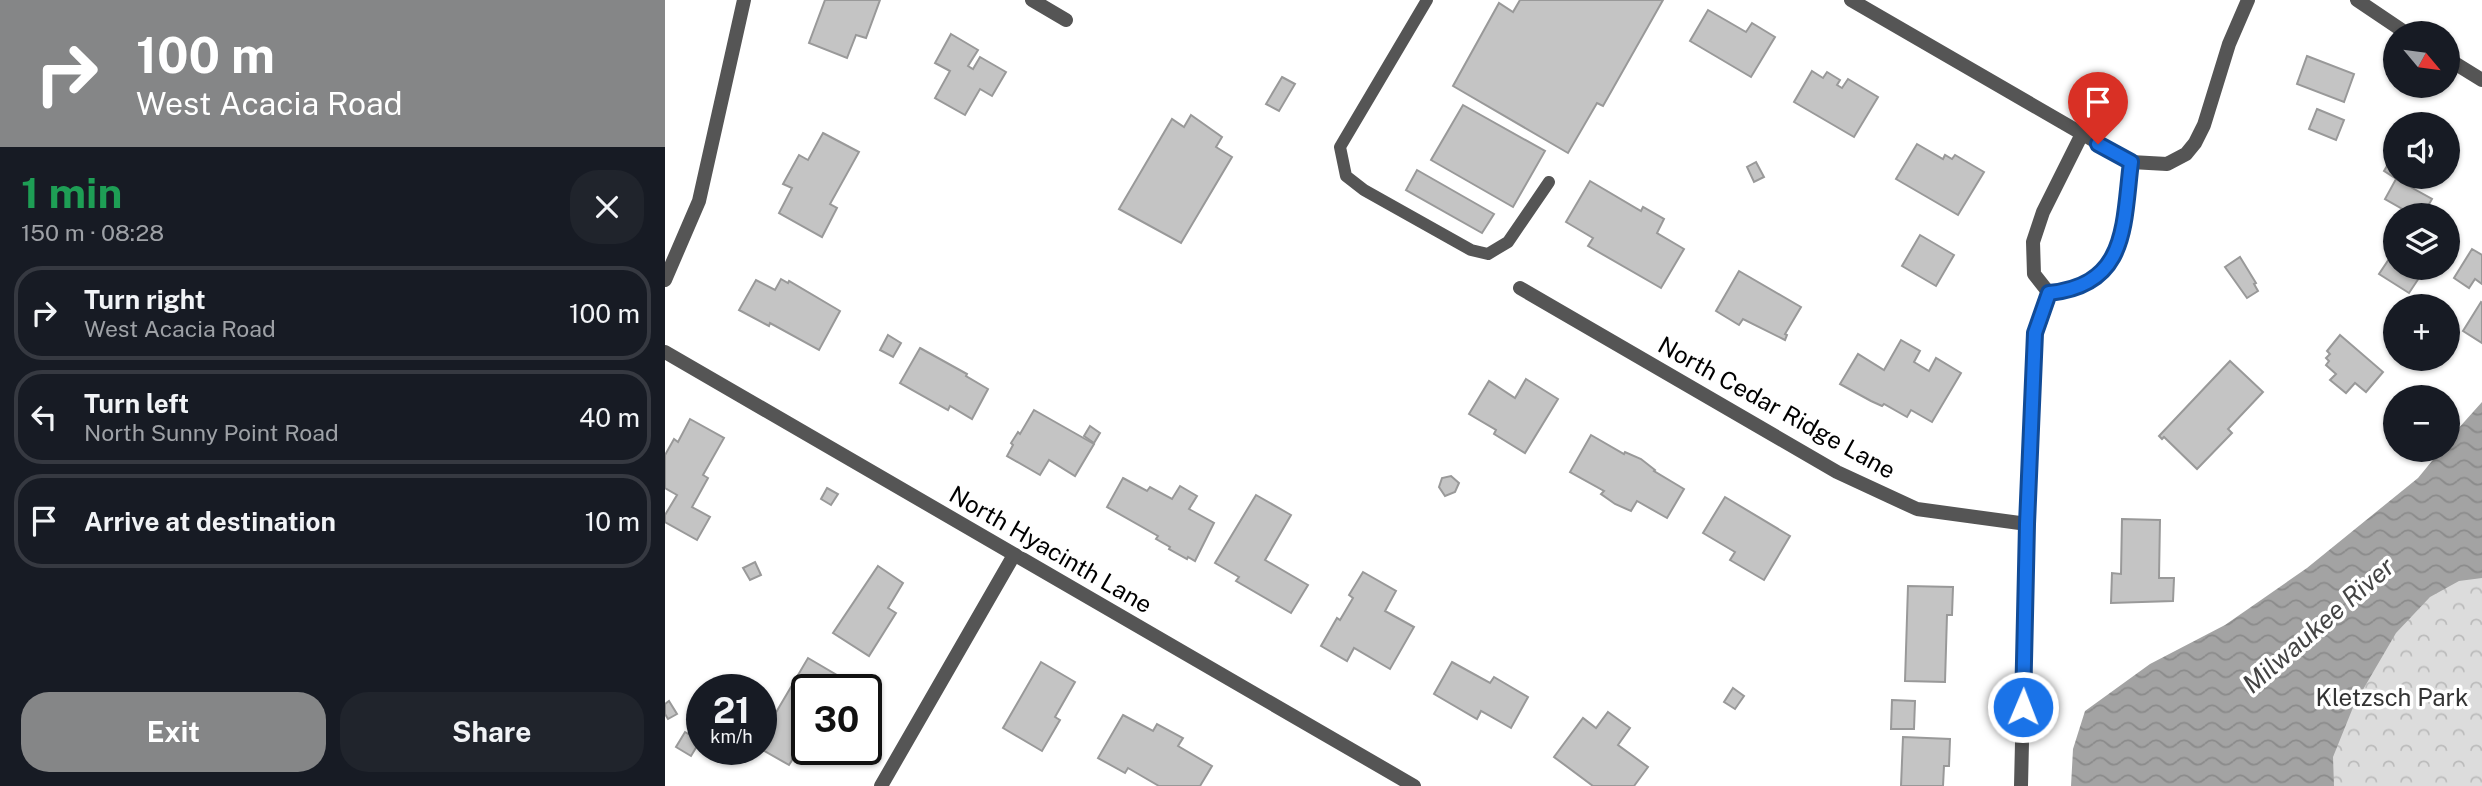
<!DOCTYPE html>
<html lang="en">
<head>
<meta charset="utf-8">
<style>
	:root { --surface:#171b24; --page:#20242c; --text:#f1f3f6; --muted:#9ea1a6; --line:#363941; --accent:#858687 }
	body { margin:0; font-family:"Public Sans",sans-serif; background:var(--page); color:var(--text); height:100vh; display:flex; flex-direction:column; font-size:26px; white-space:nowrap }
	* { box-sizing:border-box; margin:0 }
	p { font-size:23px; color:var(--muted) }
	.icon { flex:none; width:38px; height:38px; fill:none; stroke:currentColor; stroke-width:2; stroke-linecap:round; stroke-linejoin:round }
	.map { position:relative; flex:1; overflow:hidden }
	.sheet { display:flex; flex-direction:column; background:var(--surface); width:665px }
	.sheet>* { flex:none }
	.hud { background:#858687; color:#fff; overflow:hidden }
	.needle { width:46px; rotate:119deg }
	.fabs { position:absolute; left:1718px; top:21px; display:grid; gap:14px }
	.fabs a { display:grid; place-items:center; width:77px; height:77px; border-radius:50%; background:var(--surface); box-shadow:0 2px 5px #0004; font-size:35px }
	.speed { position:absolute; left:21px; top:674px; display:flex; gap:14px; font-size:35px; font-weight:700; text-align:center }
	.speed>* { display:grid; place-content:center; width:91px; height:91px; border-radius:50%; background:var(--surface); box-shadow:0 2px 5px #0004; line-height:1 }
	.speed small { font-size:18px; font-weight:400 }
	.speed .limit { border:4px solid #111; border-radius:10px; background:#fff; color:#111 }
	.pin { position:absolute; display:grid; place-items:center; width:60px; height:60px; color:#fff; margin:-72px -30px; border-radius:50% 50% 50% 0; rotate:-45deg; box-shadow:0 0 7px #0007 }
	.pin .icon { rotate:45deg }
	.me { position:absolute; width:77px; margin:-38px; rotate:1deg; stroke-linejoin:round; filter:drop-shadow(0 0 5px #0008) }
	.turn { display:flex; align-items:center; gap:24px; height:147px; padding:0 21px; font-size:32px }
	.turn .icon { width:91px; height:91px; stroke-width:2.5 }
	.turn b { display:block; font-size:49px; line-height:60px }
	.round { display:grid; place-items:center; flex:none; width:74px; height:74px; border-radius:28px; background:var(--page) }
	.overview { display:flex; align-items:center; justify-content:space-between; height:119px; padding:0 21px }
	h1 { font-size:42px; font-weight:700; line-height:52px; color:#1e9e55 }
	.action { display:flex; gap:14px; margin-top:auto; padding:14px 21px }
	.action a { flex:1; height:80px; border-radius:28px; background:var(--accent); color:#fff; font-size:28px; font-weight:700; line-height:80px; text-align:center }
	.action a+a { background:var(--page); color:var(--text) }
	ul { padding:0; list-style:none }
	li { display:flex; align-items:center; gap:21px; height:94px; margin:0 14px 10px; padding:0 7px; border:4px solid var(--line); border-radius:28px }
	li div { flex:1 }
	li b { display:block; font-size:26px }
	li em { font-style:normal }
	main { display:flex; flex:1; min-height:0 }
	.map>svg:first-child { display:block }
	.park { fill:url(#park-crowns) }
	.water { fill:url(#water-waves) }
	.building { fill:#c4c4c4; stroke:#999; stroke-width:2 }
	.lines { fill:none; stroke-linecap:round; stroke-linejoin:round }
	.lane { stroke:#555; stroke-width:12 }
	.street { stroke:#555; stroke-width:14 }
	.route-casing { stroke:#114b97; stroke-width:18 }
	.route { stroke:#1a73e8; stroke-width:12 }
	.labels { text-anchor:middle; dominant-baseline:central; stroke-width:7; stroke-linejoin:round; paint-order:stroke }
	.street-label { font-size:24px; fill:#000; stroke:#fff }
	.park-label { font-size:24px; fill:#333; stroke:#fff }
	.water-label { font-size:26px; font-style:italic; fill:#444; stroke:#fff }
</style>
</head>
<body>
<main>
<section class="sheet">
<div class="hud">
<div class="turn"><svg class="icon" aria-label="right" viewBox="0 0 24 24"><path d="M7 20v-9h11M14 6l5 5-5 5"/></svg><div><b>100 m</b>West Acacia Road</div></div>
</div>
<div class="overview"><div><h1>1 min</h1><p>150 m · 08:28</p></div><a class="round"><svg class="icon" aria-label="close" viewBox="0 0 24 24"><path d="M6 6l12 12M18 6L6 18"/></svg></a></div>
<ul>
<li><svg class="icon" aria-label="right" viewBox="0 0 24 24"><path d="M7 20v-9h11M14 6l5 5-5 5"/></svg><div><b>Turn right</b><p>West Acacia Road</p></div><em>100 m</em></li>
<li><svg class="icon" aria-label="left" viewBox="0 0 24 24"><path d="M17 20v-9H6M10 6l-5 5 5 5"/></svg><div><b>Turn left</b><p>North Sunny Point Road</p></div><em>40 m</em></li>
<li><svg class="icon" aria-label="arrive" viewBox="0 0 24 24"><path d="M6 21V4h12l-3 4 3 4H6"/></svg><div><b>Arrive at destination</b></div><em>10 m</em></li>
</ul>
<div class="action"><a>Exit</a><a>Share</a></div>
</section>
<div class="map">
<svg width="1817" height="786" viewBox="0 0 1817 786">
	<defs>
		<pattern id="park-crowns" width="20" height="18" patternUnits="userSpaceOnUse" patternTransform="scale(1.75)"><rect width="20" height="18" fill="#dcdcdc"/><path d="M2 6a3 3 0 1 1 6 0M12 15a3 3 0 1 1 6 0" fill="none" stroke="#bbb"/></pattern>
		<pattern id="water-waves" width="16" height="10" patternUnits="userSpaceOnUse" patternTransform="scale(1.75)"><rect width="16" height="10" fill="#a3a3a3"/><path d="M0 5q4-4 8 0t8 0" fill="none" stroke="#8b8b8b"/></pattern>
	</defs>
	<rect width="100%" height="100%" fill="#fff"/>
	<!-- park -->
	<polygon class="park" points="1817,518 1817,786 1519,786"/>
	<!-- water -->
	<polygon class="water" points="1817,402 1817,578 1794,581 1765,597 1731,633 1689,705 1668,757 1669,786 1406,786 1408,749 1420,711 1485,664 1560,625 1642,568 1753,478 1776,450 1783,450 1783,440"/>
	<!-- building -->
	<g class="building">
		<polygon points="160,0 215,0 201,38 191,35 182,58 144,43"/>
		<polygon points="855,0 998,0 938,106 932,103 903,153 788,86 834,3 848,12"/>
		<polygon points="1043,10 1081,32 1087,23 1110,37 1086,77 1025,41"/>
		<polygon points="286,34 313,50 303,66 308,69 315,57 341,72 327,96 315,89 300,115 270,98 285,71 270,63"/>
		<polygon points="1642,56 1689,74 1679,102 1632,84"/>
		<polygon points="1147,71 1158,78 1162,72 1175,80 1172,85 1177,88 1183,79 1213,97 1189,137 1129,102"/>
		<polygon points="617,77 630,84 614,111 601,104"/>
		<polygon points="798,105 880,151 848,207 766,160"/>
		<polygon points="1652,109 1679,120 1671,140 1644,129"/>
		<polygon points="526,115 557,137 551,147 567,157 516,243 454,209 507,119 519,127"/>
		<polygon points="158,133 194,152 165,204 172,208 157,237 114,213 127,188 118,184 134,155 143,160"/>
		<polygon points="1252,144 1278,159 1280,155 1287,159 1290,155 1319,172 1293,215 1231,179"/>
		<polygon points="1731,151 1731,177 1730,178 1719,171"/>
		<polygon points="1091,162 1099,177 1089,182 1082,167"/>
		<polygon points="752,170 829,214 817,233 741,190"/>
		<polygon points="1731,179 1767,199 1758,215 1748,215 1720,199"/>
		<polygon points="925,181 976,211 978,207 999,219 992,233 1019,249 996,288 923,246 928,238 901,222"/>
		<polygon points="1255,235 1289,255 1271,286 1237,266"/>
		<polygon points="1807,249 1817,255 1817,284 1810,279 1804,288 1789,278"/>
		<polygon points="1730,250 1731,268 1760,269 1744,293 1714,274"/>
		<polygon points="1575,257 1591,283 1589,284 1593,291 1582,298 1560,267"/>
		<polygon points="1074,271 1136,307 1120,334 1122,335 1120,340 1078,319 1074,325 1051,311"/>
		<polygon points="116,279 123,283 124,281 175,311 154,350 105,323 104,326 74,310 91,280 110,290"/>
		<polygon points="1816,302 1817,303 1817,343 1798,331"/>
		<polygon points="223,335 236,343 228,357 215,350"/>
		<polygon points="1675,335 1718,372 1701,392 1690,383 1681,393 1665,380 1671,374 1661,365 1664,361 1661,358 1665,354 1662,351"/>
		<polygon points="1236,340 1255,351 1249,362 1264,371 1271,358 1296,373 1267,422 1246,410 1242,417 1219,404 1217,406 1206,401 1175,384 1193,354 1219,370"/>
		<polygon points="255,348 302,374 301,376 323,389 307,419 285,406 283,410 235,383"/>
		<polygon points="1565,361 1598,392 1563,429 1567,433 1532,469 1499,437 1497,439 1494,436"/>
		<polygon points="861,379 893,399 860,453 829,434 831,430 804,414 824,381 850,398"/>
		<polygon points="369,410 429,444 410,476 384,460 375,475 342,456 348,445 346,443 353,432 355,434"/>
		<polygon points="25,419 59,438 38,475 43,478 27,507 45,517 32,540 0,522 0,515 12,495 0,488 0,455 9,439 13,442"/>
		<polygon points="425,426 435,433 429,443 419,436"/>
		<polygon points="926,435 959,454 960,452 976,459 990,470 989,471 1019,489 1002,518 972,501 966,511 950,504 936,494 939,491 905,472"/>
		<polygon points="786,476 794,483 790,492 780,496 774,487 777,478"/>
		<polygon points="458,478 482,491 485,487 507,499 515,486 532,496 524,509 549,523 530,561 523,557 522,559 504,549 505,547 491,539 493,536 442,507"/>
		<polygon points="162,488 173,494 166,505 156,499"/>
		<polygon points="591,495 626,515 600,560 643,585 626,613 571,581 574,577 550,563"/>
		<polygon points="1060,497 1125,536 1099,580 1065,560 1070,552 1038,533"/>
		<polygon points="1457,519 1495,520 1494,578 1509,578 1508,601 1446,603 1447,573 1456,574"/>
		<polygon points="90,562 96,575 85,580 78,568"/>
		<polygon points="213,566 238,583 223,608 231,613 204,656 168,633"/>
		<polygon points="698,572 731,591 720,611 749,627 725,669 689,648 682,661 656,646 672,618 675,620 688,598 684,595"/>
		<polygon points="1243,586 1288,587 1287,615 1282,615 1280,682 1240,681"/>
		<polygon points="143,658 187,684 184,690 142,690 142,736 124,765 96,749 96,738"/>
		<polygon points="376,662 410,682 390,717 395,720 377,751 338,728"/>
		<polygon points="787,662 825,683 829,677 863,697 846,728 816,711 812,719 769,694"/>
		<polygon points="1068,688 1079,696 1070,709 1059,702"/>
		<polygon points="1227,700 1250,701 1249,729 1226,729"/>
		<polygon points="4,701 12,714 3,719 0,714 0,704"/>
		<polygon points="32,707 37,710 37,727 24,719"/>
		<polygon points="943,712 965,728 953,745 983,767 969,786 928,786 889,757 918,718 931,728"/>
		<polygon points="458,715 488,731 492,724 518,738 513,746 547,766 535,786 494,786 463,768 460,773 433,758"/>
		<polygon points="20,732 35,741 26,756 11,747"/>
		<polygon points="1238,737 1285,739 1284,766 1279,766 1278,786 1236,786"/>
	</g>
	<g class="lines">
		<!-- lane -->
		<polyline class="lane" points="762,0 675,147 681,176 699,190 806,250 823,254 843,242 884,182"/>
		<!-- street -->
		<g class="street">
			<polyline points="367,0 401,20"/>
			<polyline points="1186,0 1466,162 1502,164 1521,154 1530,143 1539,125 1564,44 1583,0"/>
			<polyline points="1692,0 1741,33"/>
			<polyline points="1783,59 1817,80"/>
			<path d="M1417,134L1378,212L1368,242L1369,274L1384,293C1463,285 1458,226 1466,162"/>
			<polyline points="0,280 34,201 79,0"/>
			<polyline points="855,288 1172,472 1252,509 1362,524"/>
			<polyline points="0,352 749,786"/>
			<polyline points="216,786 349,555"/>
			<polyline points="1356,786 1362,524 1370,333 1384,293"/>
		</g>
	</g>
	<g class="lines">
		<defs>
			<path id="route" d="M1358,707L1362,524L1370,333L1384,293C1463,285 1458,226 1466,162L1433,144"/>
		</defs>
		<!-- route casing -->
		<use href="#route" class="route-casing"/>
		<!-- route -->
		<use href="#route" class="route"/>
	</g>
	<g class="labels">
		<!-- street labels -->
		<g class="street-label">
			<text transform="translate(1112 407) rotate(29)">North Cedar Ridge Lane</text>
			<text transform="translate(386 549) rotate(30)">North Hyacinth Lane</text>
		</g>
		<!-- park labels -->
		<g class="park-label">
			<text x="1727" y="697">Kletzsch Park</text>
		</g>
		<!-- water labels -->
		<g class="water-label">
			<text transform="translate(1653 625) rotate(-41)">Milwaukee River</text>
		</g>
	</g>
</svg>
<div class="fabs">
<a><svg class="needle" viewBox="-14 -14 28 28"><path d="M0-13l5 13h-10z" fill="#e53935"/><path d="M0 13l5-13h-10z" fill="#9ea1a6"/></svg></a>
<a><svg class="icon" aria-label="sound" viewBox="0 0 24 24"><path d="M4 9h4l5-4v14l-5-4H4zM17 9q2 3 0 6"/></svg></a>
<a><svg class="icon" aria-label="layers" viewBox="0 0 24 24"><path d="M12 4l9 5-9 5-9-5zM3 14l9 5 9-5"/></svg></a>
<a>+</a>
<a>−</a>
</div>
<div class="speed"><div>21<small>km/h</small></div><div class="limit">30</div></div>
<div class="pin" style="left:1433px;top:144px;background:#d93025"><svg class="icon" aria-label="arrive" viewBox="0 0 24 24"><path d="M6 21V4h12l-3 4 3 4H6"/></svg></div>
<svg class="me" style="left:1358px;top:707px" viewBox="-20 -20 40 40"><circle r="17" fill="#1a73e8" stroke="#fff" stroke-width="3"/><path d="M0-11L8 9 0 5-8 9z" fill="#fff"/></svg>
</div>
</main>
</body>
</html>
